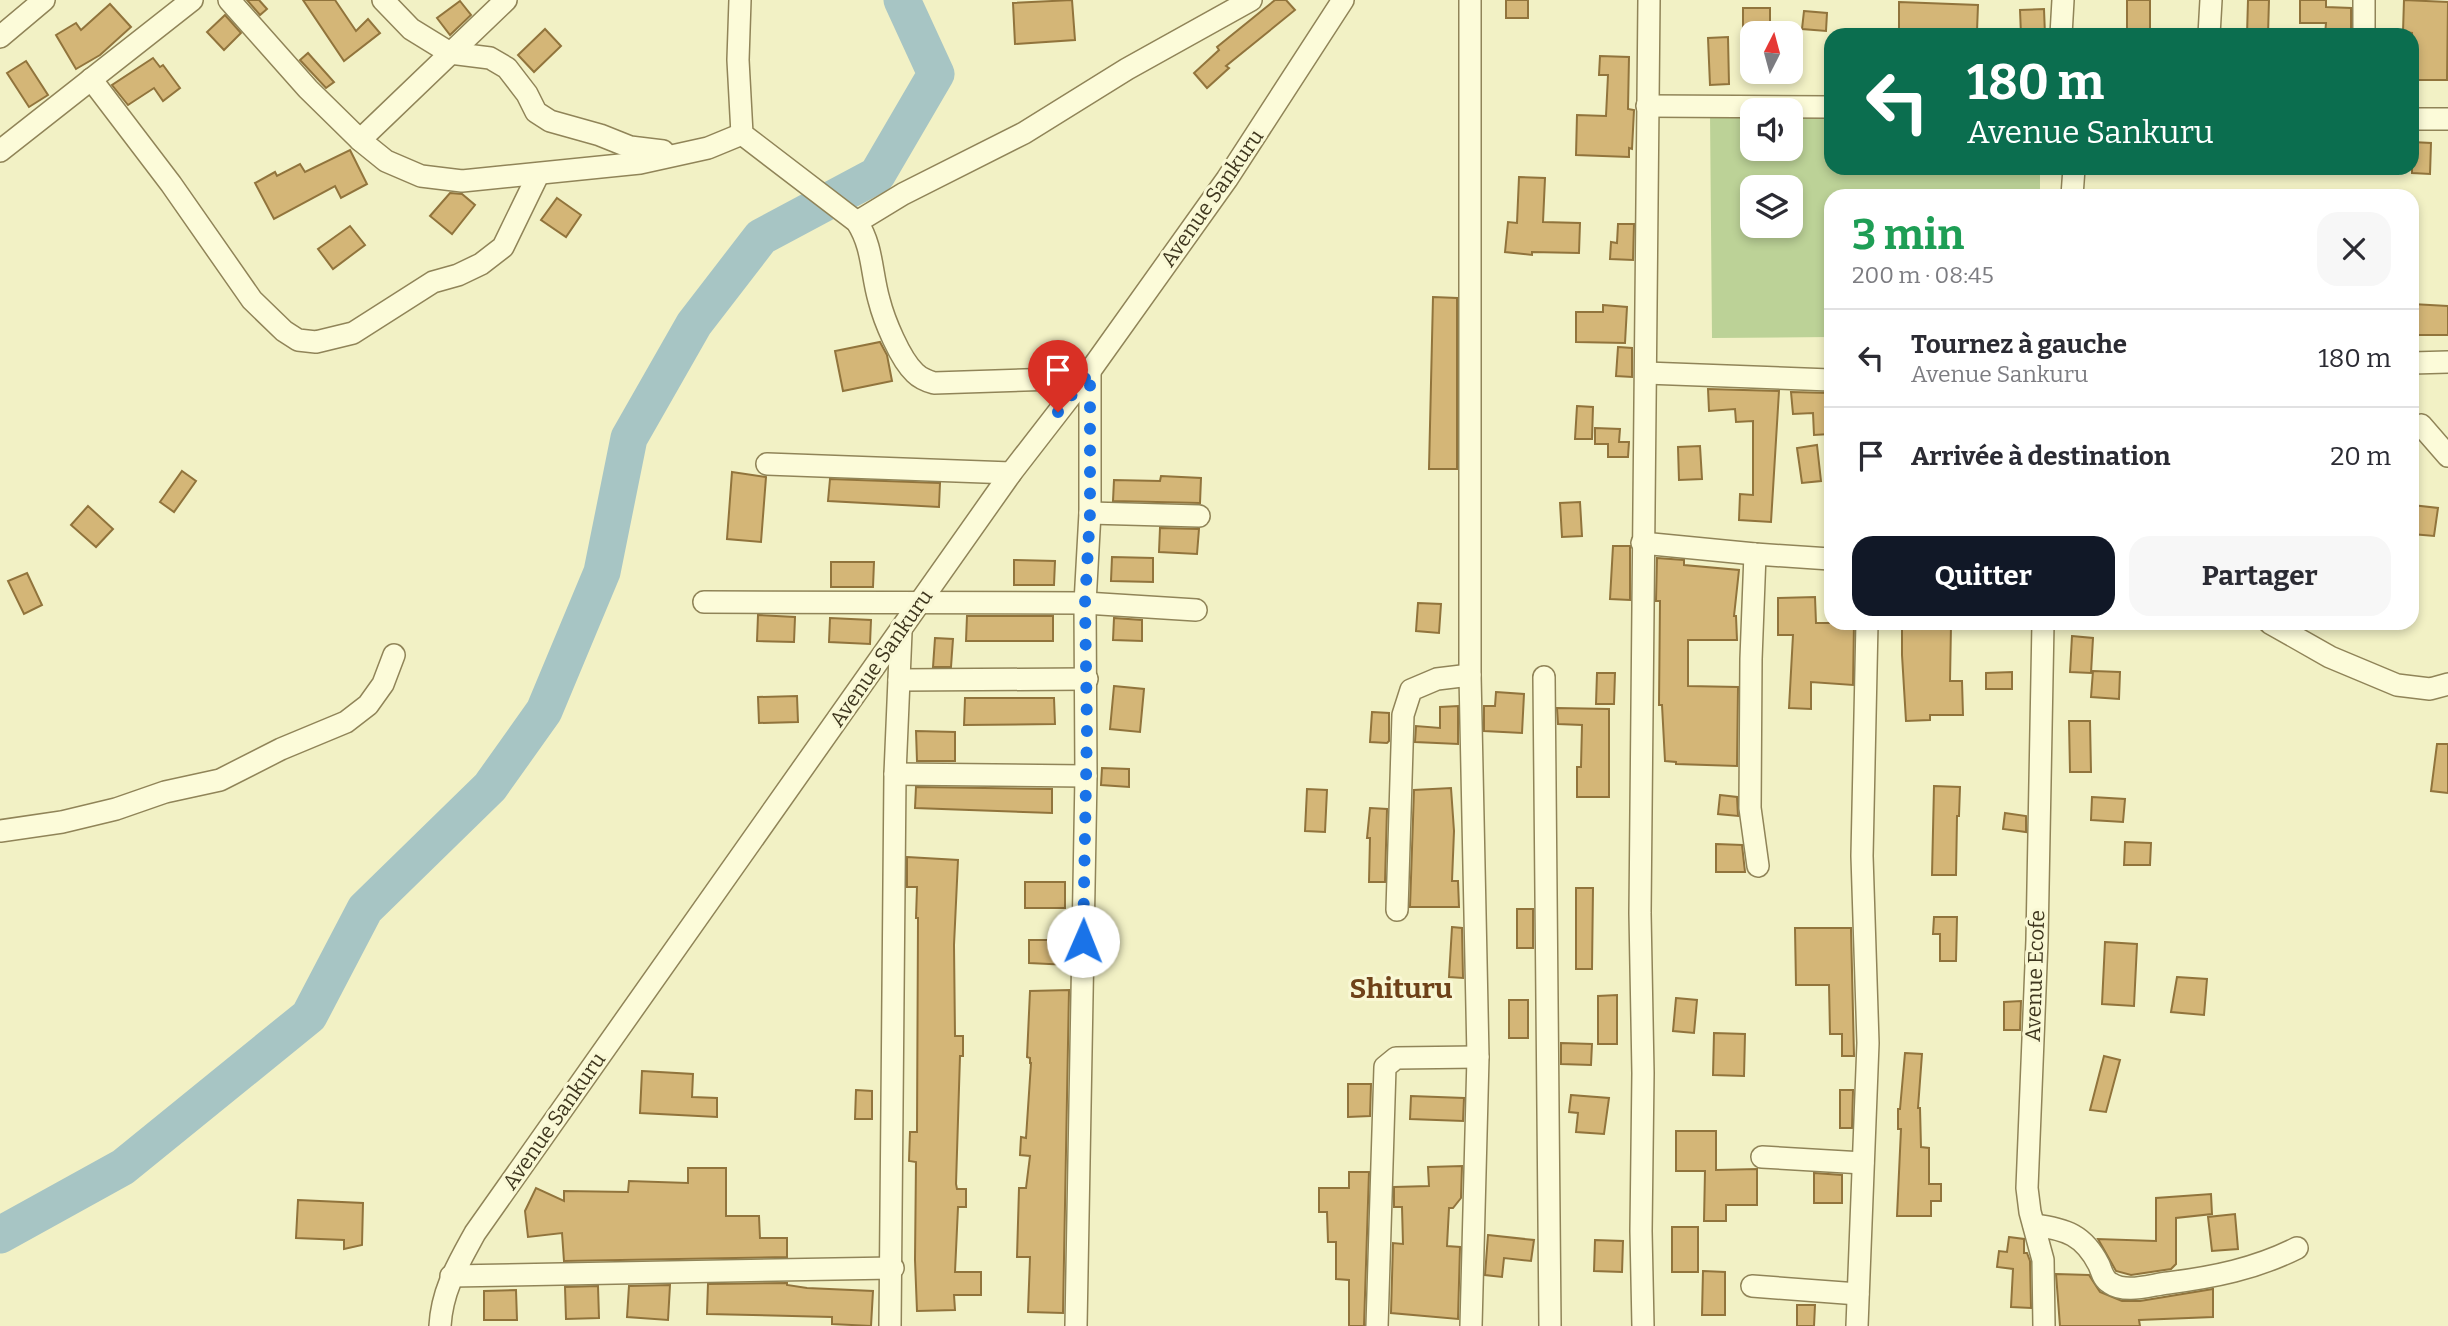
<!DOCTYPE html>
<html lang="fr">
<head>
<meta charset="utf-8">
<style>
	:root { --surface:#fff; --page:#f7f7f7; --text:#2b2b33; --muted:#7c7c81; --line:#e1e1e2; --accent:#111827 }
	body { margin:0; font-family:Bitter,serif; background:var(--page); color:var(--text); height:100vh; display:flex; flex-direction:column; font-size:26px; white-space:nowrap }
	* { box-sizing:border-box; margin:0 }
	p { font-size:23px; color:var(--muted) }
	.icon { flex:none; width:38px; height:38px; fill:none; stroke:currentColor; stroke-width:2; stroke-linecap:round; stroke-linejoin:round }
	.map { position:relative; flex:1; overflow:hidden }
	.panel { position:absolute; left:1824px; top:189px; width:595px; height:441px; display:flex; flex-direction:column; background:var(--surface); border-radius:21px; box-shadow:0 4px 10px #0003 }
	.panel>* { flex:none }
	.banner { position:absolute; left:1824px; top:28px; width:595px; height:147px; border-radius:21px; box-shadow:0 4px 10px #0003; background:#0b6e4f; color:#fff; overflow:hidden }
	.needle { width:46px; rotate:6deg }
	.fabs { position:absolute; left:1740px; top:21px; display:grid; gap:14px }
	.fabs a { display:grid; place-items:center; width:63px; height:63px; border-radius:14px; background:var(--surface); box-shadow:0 4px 10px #0003; font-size:35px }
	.pin { position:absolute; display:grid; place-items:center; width:60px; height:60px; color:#fff; margin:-72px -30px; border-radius:50% 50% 50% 0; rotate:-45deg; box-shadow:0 0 7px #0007 }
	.pin .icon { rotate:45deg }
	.me { position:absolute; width:77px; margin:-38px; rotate:1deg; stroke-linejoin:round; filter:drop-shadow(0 0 5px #0008) }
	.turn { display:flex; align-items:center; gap:24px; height:147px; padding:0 28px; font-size:32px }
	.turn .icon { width:91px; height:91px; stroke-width:2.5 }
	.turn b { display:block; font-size:49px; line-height:60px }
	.round { display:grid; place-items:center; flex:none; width:74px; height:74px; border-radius:21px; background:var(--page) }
	.overview { display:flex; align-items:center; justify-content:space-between; height:119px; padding:0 28px }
	h1 { font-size:42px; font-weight:700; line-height:52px; color:#1e9e55 }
	.action { display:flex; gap:14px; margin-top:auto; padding:14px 28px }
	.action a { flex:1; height:80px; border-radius:21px; background:var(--accent); color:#fff; font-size:28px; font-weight:700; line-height:80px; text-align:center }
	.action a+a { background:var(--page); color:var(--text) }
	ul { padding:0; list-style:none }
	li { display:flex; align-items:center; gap:21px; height:98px; padding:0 28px; border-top:2px solid var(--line) }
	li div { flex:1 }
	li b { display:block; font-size:26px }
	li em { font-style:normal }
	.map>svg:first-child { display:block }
	.pitch { fill:#bcd297; fill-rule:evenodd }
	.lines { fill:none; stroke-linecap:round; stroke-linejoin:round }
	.river { stroke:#a7c5c4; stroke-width:37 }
	.building { fill:#d4b677; stroke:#91743c; stroke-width:2 }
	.minor-casing { stroke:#908458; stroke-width:24 }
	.minor { stroke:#fcfbd9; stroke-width:21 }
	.route { stroke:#1a73e8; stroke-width:12; stroke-dasharray:0 21.6 }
	.labels { text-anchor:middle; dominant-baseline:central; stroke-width:6; stroke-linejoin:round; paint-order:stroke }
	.street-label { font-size:21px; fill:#3e361e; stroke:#f9f8d5 }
	.district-label { font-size:28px; font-weight:bold; fill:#6f4219; stroke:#f9f8d5 }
</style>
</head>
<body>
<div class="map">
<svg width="2448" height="1326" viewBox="0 0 2448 1326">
	<rect width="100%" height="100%" fill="#f2f1c5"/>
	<!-- pitch -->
	<path class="pitch" d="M1752,113V149H1790V113H1830V168H2040V196H1830V337L1712,338L1710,114ZM1752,187H1790V226H1752Z"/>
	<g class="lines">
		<!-- river -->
		<polyline class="river" points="0,1235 123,1167 309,1016 365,909 490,787 544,711 602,572 629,438 694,324 761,237 877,175 936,74 902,0"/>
	</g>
	<!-- building -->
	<g class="building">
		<polygon points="247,0 259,0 267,9 260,15"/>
		<polygon points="303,0 335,0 356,31 368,19 380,33 344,61"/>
		<polygon points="1072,0 1075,40 1015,44 1013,3"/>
		<polygon points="1275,0 1286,0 1295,10 1226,66 1229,68 1207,88 1194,73 1219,50 1217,47"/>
		<rect x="1506" y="0" width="22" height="18"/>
		<rect x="2127" y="0" width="23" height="35"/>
		<polygon points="2248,0 2269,0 2268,35 2247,35"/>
		<polygon points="2300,0 2326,0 2326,7 2351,8 2351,35 2325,35 2326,23 2300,23"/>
		<polygon points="2404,0 2448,2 2447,80 2412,80 2412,33 2403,32"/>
		<polygon points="460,1 471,15 450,35 437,18"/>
		<polygon points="1899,2 1978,5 1977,31 1930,30 1930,35 1899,35"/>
		<polygon points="110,4 131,27 100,55 76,69 56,35 76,23 81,30"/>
		<rect x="1743" y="8" width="27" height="21"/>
		<polygon points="2044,9 2045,35 2021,35 2020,10"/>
		<polygon points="1804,11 1827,13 1826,31 1802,29"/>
		<polygon points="225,15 241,33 224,50 207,32"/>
		<polygon points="545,29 561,46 534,72 518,55"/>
		<polygon points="1728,37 1729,84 1710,85 1708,38"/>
		<polygon points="308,53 334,82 326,88 300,60"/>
		<polygon points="1600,56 1629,57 1628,109 1634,110 1632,149 1629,148 1629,157 1576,155 1577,115 1606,116 1608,75 1599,75"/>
		<polygon points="153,58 160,67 163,65 180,88 163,101 154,88 128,105 112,85"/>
		<polygon points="26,61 48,95 29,107 7,73"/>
		<polygon points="2412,142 2431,143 2430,174 2412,173"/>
		<polygon points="350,150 367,184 341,198 335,186 274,219 255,183 275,172 277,176 300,164 305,172"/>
		<polygon points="1519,177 1545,178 1543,222 1580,223 1579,253 1532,252 1532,255 1505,252 1508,222 1517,223"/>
		<polygon points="450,193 462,194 475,205 452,234 430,216"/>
		<polygon points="557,198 581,215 566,237 541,220"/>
		<polygon points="1618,224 1634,224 1633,260 1610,259 1611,242 1617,243"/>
		<polygon points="350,226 365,245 333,269 318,249"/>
		<polygon points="1433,297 1457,298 1457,469 1429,469"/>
		<polygon points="2412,304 2448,306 2448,335 2412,335"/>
		<polygon points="1603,305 1627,307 1625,343 1576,342 1576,312 1603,312"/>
		<polygon points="880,342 887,355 892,381 843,391 835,351"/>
		<polygon points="1618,347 1632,348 1632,377 1616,376"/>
		<polygon points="1708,389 1779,391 1771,522 1739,520 1740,494 1753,495 1753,421 1736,422 1735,409 1709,411"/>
		<polygon points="1791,392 1830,393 1830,434 1814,435 1813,413 1793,414"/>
		<polygon points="1577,406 1593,407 1592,439 1575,439"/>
		<polygon points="1595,428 1620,429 1619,442 1629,442 1628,457 1608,457 1608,444 1595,444"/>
		<polygon points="1817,445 1821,481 1802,483 1797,448"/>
		<polygon points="1700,446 1702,479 1679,480 1678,447"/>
		<polygon points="182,471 196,481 174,512 160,502"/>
		<polygon points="732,472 766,477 761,542 727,539"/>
		<polygon points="1161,476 1201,478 1200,503 1113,501 1114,480 1160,481"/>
		<polygon points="830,479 940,483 939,507 828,501"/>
		<polygon points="1580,502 1582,536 1562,537 1560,503"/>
		<polygon points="2412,505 2438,508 2434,536 2412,534"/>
		<polygon points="88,506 113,529 96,547 71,525"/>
		<polygon points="1160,528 1199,529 1197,554 1159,552"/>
		<polygon points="1613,546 1630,546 1630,600 1610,599"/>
		<polygon points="1112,557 1153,558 1153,582 1111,581"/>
		<polygon points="1657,558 1684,560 1684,565 1739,570 1734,616 1736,616 1737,640 1688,640 1688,686 1738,687 1737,766 1676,764 1676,762 1665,761 1662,705 1659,705 1660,601 1656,601"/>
		<polygon points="1014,560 1055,561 1054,585 1014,585"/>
		<polygon points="831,562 874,562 873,587 831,587"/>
		<polygon points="27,573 42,605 24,614 8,581"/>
		<polygon points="1815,597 1816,623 1854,623 1853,685 1811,682 1811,709 1789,708 1793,635 1778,635 1778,598"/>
		<polygon points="1418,603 1441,604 1439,633 1416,631"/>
		<polygon points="758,615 795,617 794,642 757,641"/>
		<polygon points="967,616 1053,616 1053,641 966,641"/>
		<polygon points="830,618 871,620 870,644 829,642"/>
		<polygon points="1114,618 1142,620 1142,641 1113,640"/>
		<polygon points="1902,624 1951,625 1950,681 1962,681 1963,715 1930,715 1930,720 1906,721 1902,655"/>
		<polygon points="2072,636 2093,638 2091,673 2070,672"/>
		<polygon points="935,638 953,639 951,667 933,667"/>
		<polygon points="2093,671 2120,672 2119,699 2091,697"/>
		<polygon points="2012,672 2012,689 1986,689 1986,673"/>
		<polygon points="1597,673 1615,673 1614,704 1596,704"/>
		<polygon points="1114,686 1144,689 1140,732 1110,729"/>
		<polygon points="1496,692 1524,694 1522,733 1484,731 1484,706 1495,706"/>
		<polygon points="797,696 798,722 759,723 758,697"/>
		<polygon points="965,698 1054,698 1055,724 964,725"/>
		<polygon points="1458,706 1458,744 1415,742 1416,726 1440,728 1440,707"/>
		<polygon points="1557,708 1609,709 1609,797 1577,797 1577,767 1581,767 1582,725 1558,724"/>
		<polygon points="1372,712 1389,713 1389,741 1387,743 1370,742"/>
		<polygon points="2069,721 2090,721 2091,772 2070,772"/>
		<polygon points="916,731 955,732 955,761 917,761"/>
		<polygon points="2437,744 2448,744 2448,793 2431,791"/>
		<polygon points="1102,768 1129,769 1129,787 1101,785"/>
		<polygon points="1934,786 1960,787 1959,816 1957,816 1956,875 1932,875"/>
		<polygon points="916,787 1052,789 1052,813 915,808"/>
		<polygon points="1451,788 1454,831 1452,881 1458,881 1459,907 1410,907 1414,790"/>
		<polygon points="1307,789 1327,790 1325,832 1305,831"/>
		<polygon points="1720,795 1737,797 1738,816 1718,814"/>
		<polygon points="2092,797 2125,799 2123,822 2091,820"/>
		<polygon points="1370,808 1387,809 1385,882 1369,882 1370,838 1367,838"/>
		<polygon points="2005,813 2026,816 2026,832 2003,829"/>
		<polygon points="2125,842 2151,843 2150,865 2124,865"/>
		<polygon points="1716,844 1742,845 1745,872 1716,872"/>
		<polygon points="907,857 958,860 954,945 955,1036 963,1036 963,1056 960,1056 956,1184 957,1189 966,1189 966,1207 958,1207 955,1272 981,1272 981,1295 954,1295 955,1310 917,1311 915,1260 916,1162 909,1161 910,1132 917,1132 918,918 916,918 917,887 907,887"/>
		<rect x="1025" y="882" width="40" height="26"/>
		<polygon points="1576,888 1593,888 1592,969 1576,969"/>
		<rect x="1517" y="909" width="16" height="39"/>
		<polygon points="1934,917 1957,917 1956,961 1940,961 1940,934 1933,934"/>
		<polygon points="1452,927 1462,928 1463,978 1449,977"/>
		<polygon points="1795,928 1851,928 1854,1056 1842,1056 1842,1034 1830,1034 1829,985 1796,985"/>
		<polygon points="1029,940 1070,940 1069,965 1029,963"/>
		<polygon points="2105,942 2137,944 2134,1006 2102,1004"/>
		<polygon points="2177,977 2207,979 2204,1015 2171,1012"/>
		<polygon points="1069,990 1063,1313 1028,1312 1030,1257 1017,1257 1019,1188 1026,1188 1030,1156 1020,1155 1021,1137 1026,1138 1031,1063 1030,1063 1030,1058 1027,1057 1030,991"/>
		<polygon points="1617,995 1617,1044 1598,1044 1598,996"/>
		<polygon points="1676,998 1697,1000 1694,1033 1673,1031"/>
		<rect x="1509" y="1000" width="19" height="38"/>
		<polygon points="2021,1001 2020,1030 2004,1030 2004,1002"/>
		<polygon points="1714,1033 1745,1034 1744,1076 1713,1075"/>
		<polygon points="1561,1043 1592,1044 1591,1065 1561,1064"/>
		<polygon points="1905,1053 1922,1054 1918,1108 1920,1108 1921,1147 1929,1148 1929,1184 1941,1184 1941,1201 1931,1201 1931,1216 1897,1216 1901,1129 1898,1129 1898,1109 1900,1109"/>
		<polygon points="2104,1056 2120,1060 2106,1112 2090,1110"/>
		<polygon points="642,1071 693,1074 692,1097 717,1098 717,1117 640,1113"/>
		<polygon points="1348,1084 1371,1084 1370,1116 1348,1117"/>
		<polygon points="856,1090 872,1091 872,1119 855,1119"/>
		<polygon points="1840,1090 1853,1090 1852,1128 1840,1128"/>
		<polygon points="1571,1095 1609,1098 1604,1134 1576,1132 1578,1113 1569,1112"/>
		<polygon points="1411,1096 1464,1098 1463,1121 1410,1119"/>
		<polygon points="1676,1131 1716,1131 1716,1170 1757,1169 1757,1205 1726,1205 1726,1221 1704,1221 1705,1171 1676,1171"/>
		<polygon points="1462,1166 1461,1198 1453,1208 1449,1208 1447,1246 1460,1247 1458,1319 1391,1313 1393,1243 1403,1244 1402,1207 1394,1207 1394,1187 1429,1186 1428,1167"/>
		<polygon points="688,1168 726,1168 726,1216 759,1216 760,1238 787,1238 787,1257 564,1261 562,1233 528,1237 525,1211 536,1188 564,1201 564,1191 628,1192 629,1181 688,1183"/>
		<polygon points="1349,1172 1369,1172 1364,1326 1349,1326 1349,1280 1336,1279 1336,1242 1328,1242 1327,1212 1319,1212 1319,1188 1349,1188"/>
		<polygon points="1814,1173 1842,1175 1842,1203 1814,1203"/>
		<polygon points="2211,1194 2212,1214 2176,1218 2176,1264 2171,1269 2131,1275 2116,1271 2098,1239 2156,1241 2156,1198"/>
		<polygon points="298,1200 363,1203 362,1245 344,1249 344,1240 296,1238"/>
		<polygon points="2235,1214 2238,1249 2212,1251 2208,1217"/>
		<rect x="1672" y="1227" width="26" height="45"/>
		<polygon points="1488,1235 1534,1240 1531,1261 1504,1258 1502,1277 1485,1275"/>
		<polygon points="2009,1237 2024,1239 2024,1253 2027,1253 2030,1261 2031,1308 2011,1307 2013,1269 1997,1267 1999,1251 2007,1252"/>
		<polygon points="1595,1240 1623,1241 1622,1272 1594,1271"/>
		<polygon points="1703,1271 1725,1272 1725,1315 1702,1315"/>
		<polygon points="2056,1274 2089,1275 2100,1292 2122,1301 2140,1301 2213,1289 2213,1317 2139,1320 2140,1326 2060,1326"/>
		<polygon points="787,1283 787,1285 807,1288 873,1291 871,1326 832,1324 832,1317 707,1314 708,1284"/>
		<polygon points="670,1285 668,1320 627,1317 629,1286"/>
		<polygon points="598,1286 599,1318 566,1319 565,1287"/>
		<polygon points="516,1290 517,1320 484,1320 484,1291"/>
		<polygon points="1797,1305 1815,1305 1814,1326 1797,1326"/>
	</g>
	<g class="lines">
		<defs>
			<g id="minor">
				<polyline points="229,0 308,89 360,140 386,161 421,176 462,181 640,163 708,148 742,134"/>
				<polyline points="383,0 411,29 450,53 490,58 507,68 527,94 536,112 550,121 600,135 630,147 663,151"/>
				<path d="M740,0L738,60L742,134L857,222C873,247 871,272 879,300C884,320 900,359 915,373C921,379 927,381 934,383L1055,379L1090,371V513L1085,603L1086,776L1076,1326"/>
				<polyline points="1470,0 1470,675 1478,1057 1471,1326"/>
				<polyline points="2364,0 2364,35"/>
				<polyline points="2061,35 2063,0"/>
				<polyline points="2209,35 2211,0"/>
				<polyline points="0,37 44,0"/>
				<polyline points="91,79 171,184 252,300 284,331 298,340 316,342 353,333 433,282 458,275 481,264 503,247 538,175"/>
				<polyline points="1647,106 1830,107"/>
				<polyline points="2412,119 2448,119"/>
				<polyline points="360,140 506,0"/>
				<polyline points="0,151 192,0"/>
				<polyline points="2072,196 2074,168"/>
				<polyline points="857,222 903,194 1024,133 1127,69 1251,0"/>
				<polyline points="2412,363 2448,362"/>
				<polyline points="1646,373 1830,380"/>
				<polyline points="2421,425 2448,456"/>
				<polyline points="767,464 1011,473"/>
				<polyline points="1090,513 1199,516"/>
				<polyline points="1642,543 1755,554 1830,559"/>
				<polyline points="1755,554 1751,659 1750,808 1758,866"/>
				<polyline points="704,602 1085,603 1196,610"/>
				<polyline points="2043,623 2037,940 2027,1188 2030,1212 2043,1260 2044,1326"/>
				<polyline points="2270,623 2330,657 2397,685 2430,689 2448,684"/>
				<polyline points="1544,677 1550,1326"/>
				<polyline points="899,680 1087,679"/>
				<polyline points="895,774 1086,776"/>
				<polyline points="0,831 62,822 116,809 165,792 220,780 281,749 346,722 368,705 383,684 394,655"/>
				<polyline points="1397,910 1403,715 1411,690 1437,679 1470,675"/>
				<polyline points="1762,1157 1863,1163"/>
				<path d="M2034,1225C2066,1229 2084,1235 2099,1265C2102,1272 2103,1279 2110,1283C2126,1294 2150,1285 2168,1283C2214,1277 2255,1269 2297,1248"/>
				<polyline points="451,1276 893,1268"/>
				<polyline points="1752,1286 1858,1294"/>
				<path d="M440,1326C442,1290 458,1264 475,1233L1011,473L1090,371L1227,179L1343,0"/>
				<polyline points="890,1326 895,774 901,632"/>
				<polyline points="1377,1326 1385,1067 1396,1058 1478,1057"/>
				<polyline points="1643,1326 1641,1231 1643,1073 1640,913 1649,0"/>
				<polyline points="1857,1326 1868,1043 1862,856 1867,623"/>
			</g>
		</defs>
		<!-- minor casing -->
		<use href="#minor" class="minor-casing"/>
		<!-- minor -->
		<use href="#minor" class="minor"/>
	</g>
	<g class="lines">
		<!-- route -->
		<polyline class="route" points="1058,412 1090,372 1090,513 1085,603 1087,728 1083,941"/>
	</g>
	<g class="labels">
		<!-- street labels -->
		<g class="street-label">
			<text transform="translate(1212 198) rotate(-55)">Avenue Sankuru</text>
			<text transform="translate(881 658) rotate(-55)">Avenue Sankuru</text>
			<text transform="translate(2035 976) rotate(-88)">Avenue Ecofe</text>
			<text transform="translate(554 1121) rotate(-55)">Avenue Sankuru</text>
		</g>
		<!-- district labels -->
		<g class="district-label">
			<text x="1401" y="988">Shituru</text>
		</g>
	</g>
</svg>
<div class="fabs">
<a><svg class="needle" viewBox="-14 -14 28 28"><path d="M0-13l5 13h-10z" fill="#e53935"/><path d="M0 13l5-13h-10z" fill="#7c7c81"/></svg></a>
<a><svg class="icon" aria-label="sound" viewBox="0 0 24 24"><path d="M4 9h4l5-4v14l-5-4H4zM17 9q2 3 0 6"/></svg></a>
<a><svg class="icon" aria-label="layers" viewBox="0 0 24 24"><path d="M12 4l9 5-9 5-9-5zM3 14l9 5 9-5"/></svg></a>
</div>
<div class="pin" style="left:1058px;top:412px;background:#d93025"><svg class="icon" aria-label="arrive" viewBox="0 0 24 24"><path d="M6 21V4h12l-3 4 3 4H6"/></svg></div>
<svg class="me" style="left:1083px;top:941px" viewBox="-20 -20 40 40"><circle r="19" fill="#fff"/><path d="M0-13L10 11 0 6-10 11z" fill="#1a73e8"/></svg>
<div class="banner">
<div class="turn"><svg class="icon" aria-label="left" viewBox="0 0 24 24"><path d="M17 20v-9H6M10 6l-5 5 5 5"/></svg><div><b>180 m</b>Avenue Sankuru</div></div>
</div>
<section class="panel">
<div class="overview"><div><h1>3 min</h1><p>200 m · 08:45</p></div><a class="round"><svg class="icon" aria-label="close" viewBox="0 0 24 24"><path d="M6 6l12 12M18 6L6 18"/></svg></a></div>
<ul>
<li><svg class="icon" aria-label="left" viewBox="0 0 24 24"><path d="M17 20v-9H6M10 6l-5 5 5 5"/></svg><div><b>Tournez à gauche</b><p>Avenue Sankuru</p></div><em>180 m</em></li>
<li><svg class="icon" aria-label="arrive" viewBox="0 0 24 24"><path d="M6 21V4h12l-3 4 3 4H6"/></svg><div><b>Arrivée à destination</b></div><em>20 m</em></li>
</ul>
<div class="action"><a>Quitter</a><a>Partager</a></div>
</section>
</div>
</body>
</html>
